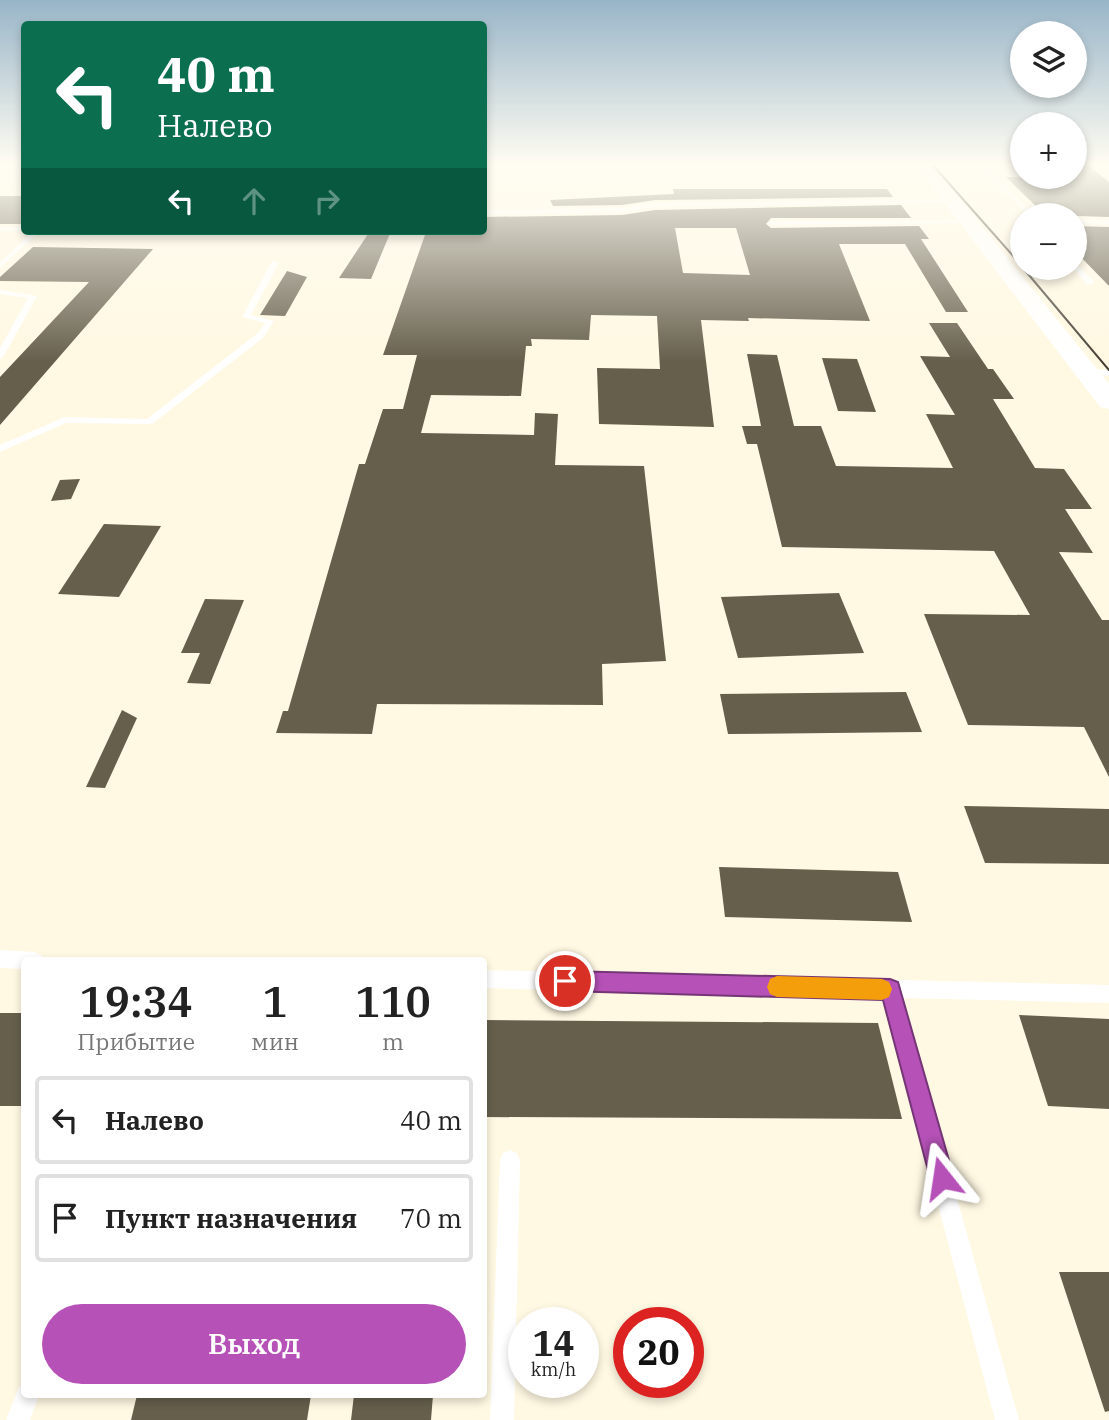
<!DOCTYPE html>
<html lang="ru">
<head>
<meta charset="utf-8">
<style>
	:root { --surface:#fff; --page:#f2f2f2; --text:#222; --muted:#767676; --line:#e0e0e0; --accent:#b551b7 }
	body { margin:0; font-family:"IBM Plex Serif",serif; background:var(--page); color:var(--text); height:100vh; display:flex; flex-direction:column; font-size:26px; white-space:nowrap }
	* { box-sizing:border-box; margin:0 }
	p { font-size:23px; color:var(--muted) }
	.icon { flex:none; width:38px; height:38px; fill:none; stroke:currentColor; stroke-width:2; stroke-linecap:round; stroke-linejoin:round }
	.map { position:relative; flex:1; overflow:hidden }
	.details { position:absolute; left:21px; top:957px; width:466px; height:441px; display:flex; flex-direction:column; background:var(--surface); border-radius:7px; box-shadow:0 4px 10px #0003 }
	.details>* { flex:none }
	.guide { position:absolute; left:21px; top:21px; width:466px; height:214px; border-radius:7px; box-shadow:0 4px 10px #0003; background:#0b6e4f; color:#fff; overflow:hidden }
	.fabs { position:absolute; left:1010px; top:21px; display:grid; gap:14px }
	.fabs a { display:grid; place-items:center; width:77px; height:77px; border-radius:50%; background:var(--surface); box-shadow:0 4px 10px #0003; font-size:35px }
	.speed { position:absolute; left:508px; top:1307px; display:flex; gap:14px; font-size:35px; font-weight:700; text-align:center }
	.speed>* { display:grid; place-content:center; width:91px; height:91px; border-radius:50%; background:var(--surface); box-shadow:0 4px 10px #0003; line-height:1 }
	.speed small { font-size:18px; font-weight:400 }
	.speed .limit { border:10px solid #d22; background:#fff; color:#111 }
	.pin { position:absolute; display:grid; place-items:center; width:60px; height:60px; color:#fff; margin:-30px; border:4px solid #fff; border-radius:50%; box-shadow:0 2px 7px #0007 }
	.me { position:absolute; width:77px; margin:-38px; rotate:345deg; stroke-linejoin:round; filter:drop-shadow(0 0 5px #0008) }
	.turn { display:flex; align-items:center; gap:24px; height:147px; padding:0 21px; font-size:32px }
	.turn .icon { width:91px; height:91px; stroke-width:2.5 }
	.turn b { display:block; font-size:49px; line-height:60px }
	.lanes { display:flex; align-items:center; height:66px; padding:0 21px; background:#0003; justify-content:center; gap:35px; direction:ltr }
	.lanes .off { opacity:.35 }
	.eta { display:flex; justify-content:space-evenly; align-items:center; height:119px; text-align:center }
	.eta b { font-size:42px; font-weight:600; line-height:49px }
	.primary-button { display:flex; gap:14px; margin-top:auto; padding:14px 21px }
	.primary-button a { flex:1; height:80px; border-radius:42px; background:var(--accent); color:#fff; font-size:28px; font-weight:600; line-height:80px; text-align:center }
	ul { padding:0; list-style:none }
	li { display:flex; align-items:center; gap:21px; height:88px; margin:0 14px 10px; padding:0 7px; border:4px solid var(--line); border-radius:7px }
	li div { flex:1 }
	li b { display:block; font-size:26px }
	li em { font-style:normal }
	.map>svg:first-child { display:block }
	.building { fill:#655f4c; fill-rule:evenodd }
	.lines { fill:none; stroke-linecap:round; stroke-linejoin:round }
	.lane { fill:#fff; fill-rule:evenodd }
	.primary { fill:#fff; fill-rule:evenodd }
	.tram { stroke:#433f35; stroke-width:2 }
	.route { fill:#b551b7; stroke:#763577; stroke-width:2 }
	.slow { fill:#f59e0b }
</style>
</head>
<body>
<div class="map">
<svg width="1109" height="1420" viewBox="0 0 1109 1420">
	<rect width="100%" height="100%" fill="#fff8e2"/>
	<!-- building -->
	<g class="building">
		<polygon points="1074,163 1086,163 1109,182 1109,217 1045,215 1006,177 1074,177"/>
		<polygon points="673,189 887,189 893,197 655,200 622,205 553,206 550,200 674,194"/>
		<rect x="0" y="196" width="24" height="28"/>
		<path d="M901,205L911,218H771L766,224L771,228L919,226L929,239H921L968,312H946L905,244H839L870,321L748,318L749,321L701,320L714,427L599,424L597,368L660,369L657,316L591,315L589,340L531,339L532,346H526L521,396L431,395L421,433L534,435L535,413L558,414L555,465L644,466L666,661L602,664L603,705L377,704L372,734L276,733L283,711H288L359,464H365L383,409H403L417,355H383L426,232L478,233L483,231V217L622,215L655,210ZM675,228H736L750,275L683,273Z"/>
		<polygon points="1074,226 1109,227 1109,286 1074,250"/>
		<polygon points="370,231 391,231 371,279 339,278"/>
		<polygon points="33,247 153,249 0,425 0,377 89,282 0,281 0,277"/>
		<polygon points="287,271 307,277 285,316 260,315"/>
		<polygon points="929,323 957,323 988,369 993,369 1014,399 993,399 1035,468 1064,469 1092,509 1065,509 1093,553 1059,552 1102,620 1109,620 1109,777 1084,727 968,725 924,614 1030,615 994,551 782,547 757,444 747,444 742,426 761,426 747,354 777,355 794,426 821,426 836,466 953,468 926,414 955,415 920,356 950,357"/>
		<polygon points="822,358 857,359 876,412 838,411"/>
		<polygon points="80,479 71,499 51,501 60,480"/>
		<polygon points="104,524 161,526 119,597 58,594"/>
		<polygon points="839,593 864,653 738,658 721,597"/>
		<polygon points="205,599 244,600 210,684 187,683 200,653 181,653"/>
		<polygon points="906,692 922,732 728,734 720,694"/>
		<polygon points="122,710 137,718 105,788 86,787"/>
		<polygon points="964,806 1109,809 1109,864 985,863"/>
		<polygon points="719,867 898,872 912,922 725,917"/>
		<rect x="0" y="1013" width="24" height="93"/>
		<polygon points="1019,1015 1109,1019 1109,1109 1048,1106"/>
		<polygon points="483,1020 878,1023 902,1119 483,1117"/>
		<polygon points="1059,1272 1109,1272 1109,1411 1105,1412"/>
		<polygon points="137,1395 311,1395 307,1420 131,1420"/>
		<polygon points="354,1395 433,1395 431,1420 351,1420"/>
	</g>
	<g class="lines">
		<!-- lane -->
		<g class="lane">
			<polygon points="9,163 16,163 0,175 0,170"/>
			<polygon points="684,163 691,163 696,169 721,176 718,178 692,171"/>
			<polygon points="973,163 980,163 1035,215 1028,215"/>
			<polygon points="1100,163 1107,163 1109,170"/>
			<polygon points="951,199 953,202 655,207 622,212 483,214 483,210 622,208 655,203"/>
			<polygon points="1074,219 1109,220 1109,224 1074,223"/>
			<polygon points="968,220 970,223 771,225 768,223 771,221"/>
			<rect x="0" y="227" width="24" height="4"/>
			<polygon points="33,231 41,231 0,268 0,262"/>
			<polygon points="272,261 279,263 251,315 274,321 264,337 152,424 66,423 0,452 0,445 65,417 147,419 258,333 265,323 242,317"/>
			<polygon points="1074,262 1093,280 1093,284 1087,284 1073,268"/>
			<polygon points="0,290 37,296 4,356 0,359 0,348 28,298 0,294"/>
			<polygon points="1087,369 1109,370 1109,376 1084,374 1082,372"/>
			<polygon points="0,950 35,952 41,955 44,961 24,961 24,969 0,968"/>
			<polygon points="483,970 1109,985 1109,1003 901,998 1019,1420 995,1420 883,998 483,988"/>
			<polygon points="510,1150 517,1153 520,1160 514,1420 490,1420 500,1160 503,1153"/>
			<polygon points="24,1384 24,1395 39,1395 30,1420 6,1420 19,1387"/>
		</g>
		<!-- primary -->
		<polygon class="primary" points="914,163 931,163 1109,384 1109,409 1100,407"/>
		<!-- tram -->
		<g class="tram">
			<polyline points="931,163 1022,266"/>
			<polyline points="1023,268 1109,370"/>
		</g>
	</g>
	<!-- sky -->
	<linearGradient id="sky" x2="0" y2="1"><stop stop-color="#98b5c8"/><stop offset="0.45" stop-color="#fffcf2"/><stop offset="1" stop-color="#fffcf2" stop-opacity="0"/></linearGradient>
	<rect width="1109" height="362" fill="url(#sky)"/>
	<!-- route -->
	<polygon class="route" points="565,971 890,979 898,982 954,1178 950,1186 942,1190 933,1186 930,1178 883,1000 565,991 557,988 554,981 557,974"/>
	<!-- slow -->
	<polygon class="slow" points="777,976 882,979 889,982 892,989 889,997 882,1000 777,997 770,994 767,987 770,979"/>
</svg>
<div class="fabs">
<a><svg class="icon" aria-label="layers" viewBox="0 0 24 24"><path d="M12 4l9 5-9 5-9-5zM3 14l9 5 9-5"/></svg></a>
<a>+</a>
<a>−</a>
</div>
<div class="speed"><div>14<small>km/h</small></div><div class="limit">20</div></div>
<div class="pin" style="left:565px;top:981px;background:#d93025"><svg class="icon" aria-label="arrive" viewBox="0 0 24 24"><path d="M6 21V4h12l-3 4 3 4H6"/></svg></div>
<svg class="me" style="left:942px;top:1178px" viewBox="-20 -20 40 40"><path d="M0-17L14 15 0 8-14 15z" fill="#b551b7" stroke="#fff" stroke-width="4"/></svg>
<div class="guide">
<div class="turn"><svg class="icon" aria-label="left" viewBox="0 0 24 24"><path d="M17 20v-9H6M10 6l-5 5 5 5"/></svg><div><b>40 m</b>Налево</div></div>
<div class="lanes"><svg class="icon" aria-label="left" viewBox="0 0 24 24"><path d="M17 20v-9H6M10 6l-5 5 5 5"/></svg><svg class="icon off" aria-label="ahead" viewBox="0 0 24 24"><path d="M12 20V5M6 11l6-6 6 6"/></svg><svg class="icon off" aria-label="right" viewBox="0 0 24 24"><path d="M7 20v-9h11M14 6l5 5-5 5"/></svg></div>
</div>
<section class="details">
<div class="eta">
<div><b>19:34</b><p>Прибытие</p></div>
<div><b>1</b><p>мин</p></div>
<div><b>110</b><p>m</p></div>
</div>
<ul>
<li><svg class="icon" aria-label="left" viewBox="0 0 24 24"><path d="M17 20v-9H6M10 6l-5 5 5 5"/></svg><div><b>Налево</b></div><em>40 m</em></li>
<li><svg class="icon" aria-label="arrive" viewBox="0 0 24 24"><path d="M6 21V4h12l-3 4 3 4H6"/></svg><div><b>Пункт назначения</b></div><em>70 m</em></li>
</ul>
<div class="primary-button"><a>Выход</a></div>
</section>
</div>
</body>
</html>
